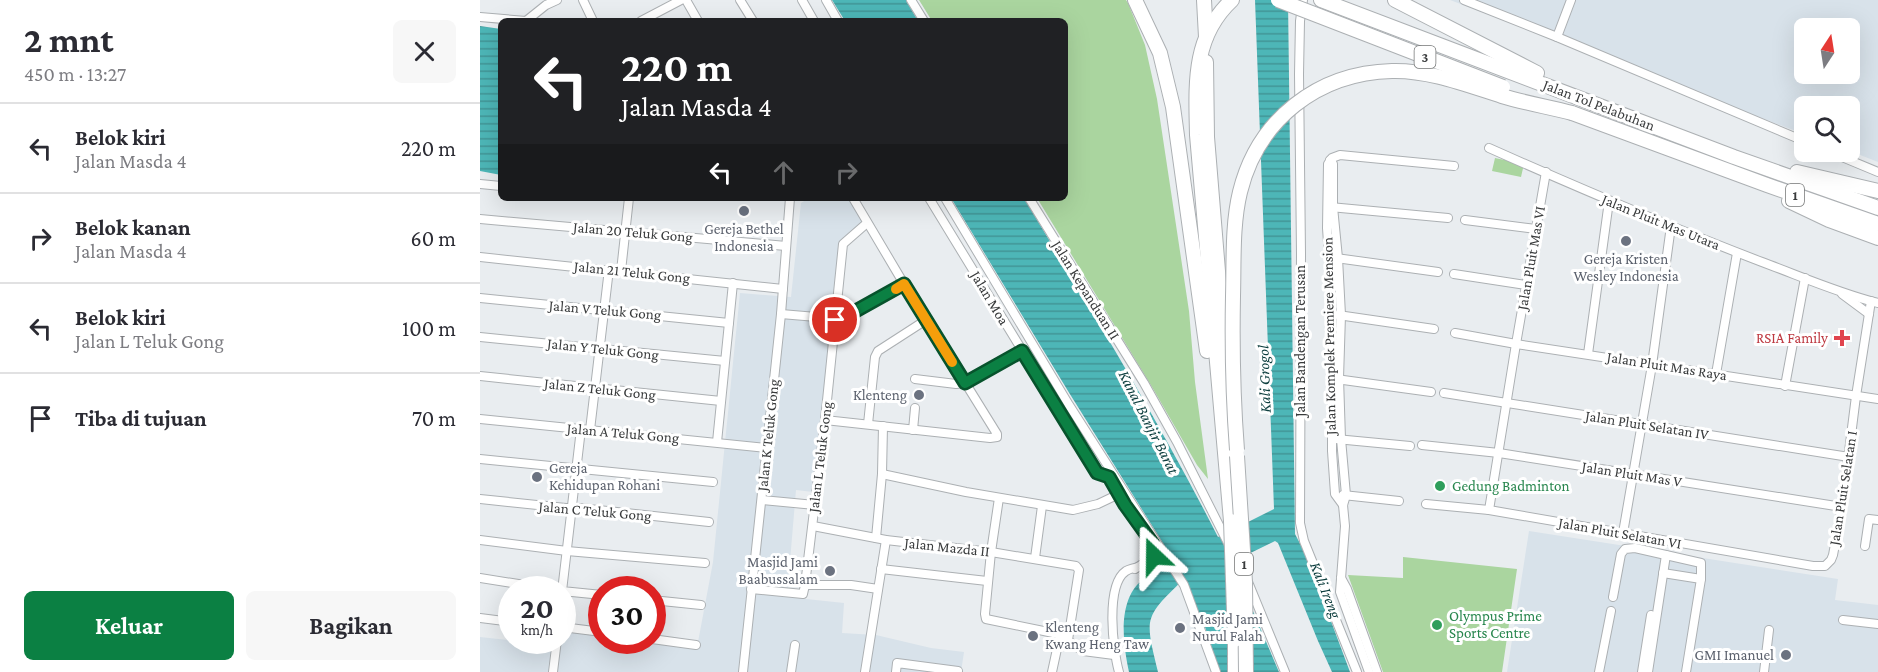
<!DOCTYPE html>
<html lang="id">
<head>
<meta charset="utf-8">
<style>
	:root { --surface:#fff; --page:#f7f7f7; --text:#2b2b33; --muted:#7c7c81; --line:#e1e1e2; --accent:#0b8043 }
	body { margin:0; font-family:"Crimson Pro",serif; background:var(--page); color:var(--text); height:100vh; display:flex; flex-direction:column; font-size:22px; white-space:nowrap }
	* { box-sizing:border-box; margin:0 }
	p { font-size:20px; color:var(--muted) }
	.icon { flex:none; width:33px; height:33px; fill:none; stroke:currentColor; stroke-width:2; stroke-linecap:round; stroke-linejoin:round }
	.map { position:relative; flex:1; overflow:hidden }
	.side { display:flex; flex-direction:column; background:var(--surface); width:480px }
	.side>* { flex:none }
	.banner { position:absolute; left:18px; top:18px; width:570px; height:183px; border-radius:9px; box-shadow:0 6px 24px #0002; background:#202124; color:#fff; overflow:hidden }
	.needle { width:39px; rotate:12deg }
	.buttons { position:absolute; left:1314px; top:18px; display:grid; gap:12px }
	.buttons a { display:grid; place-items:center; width:66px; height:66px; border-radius:9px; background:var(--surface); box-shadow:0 6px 24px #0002; font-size:30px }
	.speed { position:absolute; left:18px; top:576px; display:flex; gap:12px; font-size:30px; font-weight:700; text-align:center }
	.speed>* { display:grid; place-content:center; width:78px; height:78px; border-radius:50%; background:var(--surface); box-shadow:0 6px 24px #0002; line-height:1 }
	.speed small { font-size:15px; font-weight:400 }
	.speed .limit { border:9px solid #d22; background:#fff; color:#111 }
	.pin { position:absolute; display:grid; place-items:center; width:51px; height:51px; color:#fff; margin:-26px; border:3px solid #fff; border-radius:50%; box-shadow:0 2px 6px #0007 }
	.me { position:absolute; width:66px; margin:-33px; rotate:337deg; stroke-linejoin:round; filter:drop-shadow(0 0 4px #0008) }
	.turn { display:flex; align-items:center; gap:21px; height:126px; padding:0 24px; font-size:27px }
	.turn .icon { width:78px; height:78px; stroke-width:2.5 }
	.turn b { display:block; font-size:42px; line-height:51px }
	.lanes { display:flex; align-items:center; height:57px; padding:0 24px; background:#0003; justify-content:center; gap:30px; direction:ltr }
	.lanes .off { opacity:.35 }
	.round { display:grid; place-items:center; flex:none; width:63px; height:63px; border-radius:9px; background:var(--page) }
	.overview { display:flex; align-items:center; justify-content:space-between; height:102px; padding:0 24px }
	h1 { font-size:36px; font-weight:700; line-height:45px }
	.cta { display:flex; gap:12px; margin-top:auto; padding:12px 24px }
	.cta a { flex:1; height:69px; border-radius:9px; background:var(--accent); color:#fff; font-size:24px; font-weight:700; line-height:69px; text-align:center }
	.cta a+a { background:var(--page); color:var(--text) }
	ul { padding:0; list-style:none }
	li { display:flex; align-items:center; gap:18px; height:90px; padding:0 24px; border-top:2px solid var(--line) }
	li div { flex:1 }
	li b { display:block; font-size:22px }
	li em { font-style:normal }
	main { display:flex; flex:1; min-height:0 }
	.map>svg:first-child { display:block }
	.built { fill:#d8e2ea; fill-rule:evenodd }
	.green { fill:#aad59f }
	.water { fill:url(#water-rules) }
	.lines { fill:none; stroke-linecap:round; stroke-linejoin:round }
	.street-casing { stroke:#acb0b3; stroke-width:10 }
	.highway-casing { stroke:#acb0b3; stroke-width:16 }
	.street { stroke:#fff; stroke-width:8 }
	.highway { stroke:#fff; stroke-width:14 }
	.highway-bridge-casing { stroke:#acb0b3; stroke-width:16; stroke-linecap:butt }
	.highway-bridge { stroke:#fff; stroke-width:14 }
	.route-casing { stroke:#07532c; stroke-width:15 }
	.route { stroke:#0b8043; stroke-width:10 }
	.slow { stroke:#f59e0b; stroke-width:10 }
	.worship-dot { fill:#6b7280; stroke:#fff; stroke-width:2 }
	.health-dot { fill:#e0444e; stroke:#fff; stroke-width:2 }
	.leisure-dot { fill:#2e9e5b; stroke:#fff; stroke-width:2 }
	.labels { text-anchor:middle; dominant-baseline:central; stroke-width:6; stroke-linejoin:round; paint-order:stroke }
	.shield { fill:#fff; stroke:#747676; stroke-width:1.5 }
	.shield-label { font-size:14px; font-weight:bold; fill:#393b3c }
	.street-label { font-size:15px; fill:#393b3c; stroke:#fff }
	.worship-label { font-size:15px; fill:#5b616d; stroke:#fff; text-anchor:end }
	.health-label { font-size:15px; fill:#be3a42; stroke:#fff; text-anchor:end }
	.leisure-label { font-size:15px; fill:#27864d; stroke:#fff; text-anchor:start }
	.water-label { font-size:16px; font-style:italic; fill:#0e3f3f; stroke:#fff }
</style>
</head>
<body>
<main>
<section class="side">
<div class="overview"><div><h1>2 mnt</h1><p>450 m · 13:27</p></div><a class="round"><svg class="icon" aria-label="close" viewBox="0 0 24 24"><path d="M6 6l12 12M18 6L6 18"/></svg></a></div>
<ul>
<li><svg class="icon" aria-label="left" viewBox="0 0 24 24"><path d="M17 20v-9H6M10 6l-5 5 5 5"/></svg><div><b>Belok kiri</b><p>Jalan Masda 4</p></div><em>220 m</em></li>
<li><svg class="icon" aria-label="right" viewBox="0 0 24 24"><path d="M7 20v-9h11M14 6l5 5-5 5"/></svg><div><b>Belok kanan</b><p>Jalan Masda 4</p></div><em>60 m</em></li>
<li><svg class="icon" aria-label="left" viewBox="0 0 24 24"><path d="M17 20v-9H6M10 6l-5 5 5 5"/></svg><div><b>Belok kiri</b><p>Jalan L Teluk Gong</p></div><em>100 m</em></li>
<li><svg class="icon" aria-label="arrive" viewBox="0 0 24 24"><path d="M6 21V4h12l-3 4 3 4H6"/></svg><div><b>Tiba di tujuan</b></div><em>70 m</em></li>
</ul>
<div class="cta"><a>Keluar</a><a>Bagikan</a></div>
</section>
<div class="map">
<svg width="1398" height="672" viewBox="0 0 1398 672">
	<defs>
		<pattern id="water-rules" width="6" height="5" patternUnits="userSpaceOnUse" patternTransform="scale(1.5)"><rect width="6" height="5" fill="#4db6b7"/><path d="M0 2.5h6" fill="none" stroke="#419596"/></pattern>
	</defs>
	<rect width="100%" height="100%" fill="#e9edf0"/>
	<!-- built -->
	<g class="built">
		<path d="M970,0H1398V162L1370,151V106H1324V134ZM1324,28H1370V74H1324Z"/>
		<polygon points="329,198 368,198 384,224 360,241 333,492 316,490 307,597 364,603 362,633 396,635 451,648 484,652 481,672 0,672 0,637 75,645 75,641 82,640 83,628 121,632 122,640 218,642 233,562 260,293 311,297 321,203"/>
		<polygon points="1049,531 1358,579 1355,600 1398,605 1398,672 1027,672"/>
	</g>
	<!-- green -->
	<g class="green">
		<polygon points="439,0 646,0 648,3 665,45 677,99 709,311 715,382 728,479 717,465 672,387 557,198 585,198 585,21 452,21"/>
		<polygon points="1015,158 1044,164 1041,177 1012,171"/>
		<polygon points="923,557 1037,569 1022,672 903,672 868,575 923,578"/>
	</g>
	<!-- water -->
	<g class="water">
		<polygon points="352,0 426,0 438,21 365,21"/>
		<path d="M775,0H808L815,534L827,557L870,672H852L838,641L798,543L795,541L752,562L799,672H740L723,621L704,579C663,618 665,618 678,672H649C643,644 637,601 662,580C671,572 686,570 696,564L588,391L471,198H544C611,310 679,421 738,537L794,509Z"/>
		<polygon points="0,26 21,29 21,175 0,171"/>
	</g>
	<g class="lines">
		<defs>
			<g id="street">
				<polyline points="103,0 113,21"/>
				<polyline points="206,0 218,21"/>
				<polyline points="260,0 273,21"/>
				<polyline points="322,0 334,21"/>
				<polyline points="346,0 358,21"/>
				<polyline points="431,0 444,21"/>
				<polyline points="823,0 820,21 819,74 821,254 820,523 824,541 877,672"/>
				<polyline points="984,0 1077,37 1324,141"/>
				<polyline points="0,17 46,21"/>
				<polyline points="46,21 66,5 77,0"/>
				<polyline points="161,21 201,0"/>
				<polyline points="1077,37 1091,0"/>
				<path d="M1009,148C1099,188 1190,227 1282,262C1320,276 1358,293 1398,303"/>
				<polyline points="1350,152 1398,172"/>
				<polyline points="850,160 853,164 853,207 858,258 861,315 859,378 861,439 866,495 863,505 865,526 860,592 889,672"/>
				<polyline points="0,184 21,186"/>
				<polyline points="449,198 617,473 629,477 645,505 673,544 674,556 655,569"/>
				<polyline points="465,198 589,405 704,585 736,672"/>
				<polyline points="549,198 664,383 697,442 749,545"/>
				<polyline points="850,207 968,218"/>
				<polyline points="0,219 306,246"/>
				<polyline points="985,220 1056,229"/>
				<polyline points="0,257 303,289"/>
				<polyline points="856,258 958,272"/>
				<polyline points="141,271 149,198"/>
				<polyline points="974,274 1046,285"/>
				<polyline points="1362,294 1389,314"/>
				<polyline points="0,298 249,323"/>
				<polyline points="301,314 360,319 424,284"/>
				<polyline points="858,315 954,329"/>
				<polyline points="975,333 1036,344 1398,399"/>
				<polyline points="0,337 245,361"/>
				<polyline points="1108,354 1129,201"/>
				<polyline points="1236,374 1257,253"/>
				<polyline points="0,376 241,401"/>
				<polyline points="435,379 476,384 485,383 542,351"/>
				<polyline points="856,379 951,392"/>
				<polyline points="1305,386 1325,278"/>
				<polyline points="964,393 1369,457"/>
				<polyline points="0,419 286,448"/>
				<polyline points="345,420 510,438 517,437 517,434 424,284 373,198"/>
				<polyline points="388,424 395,357 398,351 446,320"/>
				<polyline points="101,429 82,591 122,595"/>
				<polyline points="110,430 129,269"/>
				<polyline points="433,430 435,408"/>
				<polyline points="856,439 930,446"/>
				<polyline points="237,442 253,283"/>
				<polyline points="942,445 1019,453 1362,507"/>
				<polyline points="0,459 233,482"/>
				<polyline points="402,474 486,492 593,510 618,504 639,494"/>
				<polyline points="863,495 919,501"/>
				<polyline points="519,498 511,552 505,614 506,619 578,634 603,651 634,655"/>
				<polyline points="0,499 86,508 100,508 229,522"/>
				<polyline points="282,500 335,505"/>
				<polyline points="946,504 1009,510 1333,566 1345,566 1351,560 1353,555 1362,507 1376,396 1391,301"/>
				<polyline points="863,505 855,494 852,451 852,301 847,228 848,164 852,158 860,155 974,166"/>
				<polyline points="1009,510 1036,344 1066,172"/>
				<polyline points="333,526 406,540 511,552 596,566 599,570 588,640"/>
				<polyline points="1143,533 1172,365 1191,226"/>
				<polyline points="396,538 402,474 403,426"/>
				<polyline points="0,540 87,551 225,563"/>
				<polyline points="1385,546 1389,519 1398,520"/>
				<polyline points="555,558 562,506"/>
				<polyline points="401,569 507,581"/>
				<polyline points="1183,573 1221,579"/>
				<polyline points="0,578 76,590"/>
				<polyline points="861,578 867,589 897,672"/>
				<polyline points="768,582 805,672"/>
				<polyline points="325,585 371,585 398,589"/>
				<polyline points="271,589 323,594 325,585 345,420 363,244 387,223"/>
				<polyline points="1133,597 1141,554 1145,549 1155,548 1221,563 1221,579 1206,672"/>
				<polyline points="172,600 221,605"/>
				<polyline points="0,618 32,622"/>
				<polyline points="1363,620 1398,624"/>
				<polyline points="82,627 122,632"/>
				<polyline points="172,639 216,645"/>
				<polyline points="73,672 77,640"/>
				<polyline points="263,672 301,314 310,198"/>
				<polyline points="311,672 315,645"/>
				<polyline points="385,672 406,540"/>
				<polyline points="416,672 417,663 478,671"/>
				<polyline points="572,672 580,635"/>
				<path d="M639,672C633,651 625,585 646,571C654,566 666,567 674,564C679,563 683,560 687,557"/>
				<polyline points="1119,672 1131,611"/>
				<polyline points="1162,672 1171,615"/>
				<polyline points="1168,672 1186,555"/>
				<polyline points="1284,672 1289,630"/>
			</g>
			<g id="highway">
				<polyline points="655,0 680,53 693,107 727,351"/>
				<polyline points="724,0 726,37"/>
				<polyline points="841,0 1254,157 1398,208"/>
				<polyline points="915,0 1057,73"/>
				<polyline points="726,62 727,137 747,381"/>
				<polyline points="1092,113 1287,185 1398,224"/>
				<polyline points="1317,172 1398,191"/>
				<polyline points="1309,201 1349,220 1398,238"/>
				<path d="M751,521L717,135C716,85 712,37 752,0"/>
				<polyline points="755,640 755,672"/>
			</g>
		</defs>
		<!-- street casing -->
		<use href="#street" class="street-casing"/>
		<!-- highway casing -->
		<use href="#highway" class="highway-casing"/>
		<!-- street -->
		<use href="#street" class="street"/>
		<!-- highway -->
		<use href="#highway" class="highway"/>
		<defs>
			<g id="highway-bridge">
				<polyline points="798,0 1023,87"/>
				<path d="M757,450C753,398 752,347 753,296C754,262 752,225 760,192C778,119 838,73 912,71C949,70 987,85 1022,96C1045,103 1069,107 1092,113"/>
				<polyline points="757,456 765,582 766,672"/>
				<polyline points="751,521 755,640"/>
			</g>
		</defs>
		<!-- highway-bridge casing -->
		<use href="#highway-bridge" class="highway-bridge-casing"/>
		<!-- highway-bridge -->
		<use href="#highway-bridge" class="highway-bridge"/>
	</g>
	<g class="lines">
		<defs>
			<polyline id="route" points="355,320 372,313 424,284 485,383 542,351 617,473 629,477 645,505 673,544 674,556"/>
		</defs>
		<!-- route casing -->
		<use href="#route" class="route-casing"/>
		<!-- route -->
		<use href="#route" class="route"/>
		<!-- slow -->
		<polyline class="slow" points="416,289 424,284 472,362"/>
	</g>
	<!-- markers -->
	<g class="worship-dot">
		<circle cx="264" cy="211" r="6"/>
		<circle cx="1146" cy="241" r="6"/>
		<circle cx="439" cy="395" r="6"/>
		<circle cx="57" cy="477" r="6"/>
		<circle cx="350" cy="571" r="6"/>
		<circle cx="700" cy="628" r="6"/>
		<circle cx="553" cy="636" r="6"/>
		<circle cx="1306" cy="655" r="6"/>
	</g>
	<path class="health-dot" d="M1359 329h6v6h6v6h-6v6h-6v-6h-6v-6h6z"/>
	<g class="leisure-dot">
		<circle cx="960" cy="486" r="6"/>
		<circle cx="957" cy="625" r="6"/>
	</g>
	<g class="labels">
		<!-- shield labels -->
		<g class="shield">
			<rect x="934.5" y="46" width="21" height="22" rx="4.5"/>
			<rect x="1306" y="184" width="18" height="22" rx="4.5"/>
			<rect x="755" y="553" width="18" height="22" rx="4.5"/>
		</g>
		<g class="shield-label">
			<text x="945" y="57">3</text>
			<text x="1315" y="195">1</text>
			<text x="764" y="564">1</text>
		</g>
		<!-- street labels -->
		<g class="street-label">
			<text transform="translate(1119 105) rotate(21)">Jalan Tol Pelabuhan</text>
			<text transform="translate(1181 222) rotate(22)">Jalan Pluit Mas Utara</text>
			<text transform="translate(153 232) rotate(5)">Jalan 20 Teluk Gong</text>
			<text transform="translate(1051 258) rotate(-80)">Jalan Pluit Mas VI</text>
			<text transform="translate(152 272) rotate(6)">Jalan 21 Teluk Gong</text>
			<text transform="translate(606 290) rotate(58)">Jalan Kepanduan II</text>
			<text transform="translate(510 298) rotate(59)">Jalan Moa</text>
			<text transform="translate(125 310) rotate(5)">Jalan V Teluk Gong</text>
			<text transform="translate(849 336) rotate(-91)">Jalan Komplek Premiere Mension</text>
			<text transform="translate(820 341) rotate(-90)">Jalan Bandengan Terusan</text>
			<text transform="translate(123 349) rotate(6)">Jalan Y Teluk Gong</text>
			<text transform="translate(1187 366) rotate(9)">Jalan Pluit Mas Raya</text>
			<text transform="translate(120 389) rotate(6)">Jalan Z Teluk Gong</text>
			<text transform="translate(1167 425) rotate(9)">Jalan Pluit Selatan IV</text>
			<text transform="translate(143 433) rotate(5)">Jalan A Teluk Gong</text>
			<text transform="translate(288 435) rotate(-84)">Jalan K Teluk Gong</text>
			<text transform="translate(340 457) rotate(-83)">Jalan L Teluk Gong</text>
			<text transform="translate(1152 474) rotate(9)">Jalan Pluit Mas V</text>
			<text transform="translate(1363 488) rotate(-81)">Jalan Pluit Selatan I</text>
			<text transform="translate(115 511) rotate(5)">Jalan C Teluk Gong</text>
			<text transform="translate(1140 533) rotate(10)">Jalan Pluit Selatan VI</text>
			<text transform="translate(467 547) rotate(6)">Jalan Mazda II</text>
		</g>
		<!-- worship labels -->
		<g class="worship-label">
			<text x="264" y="229" text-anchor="middle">Gereja Bethel<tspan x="264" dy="17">Indonesia</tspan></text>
			<text x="1146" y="259" text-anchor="middle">Gereja Kristen<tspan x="1146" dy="17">Wesley Indonesia</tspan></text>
			<text x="427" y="395">Klenteng</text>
			<text x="69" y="468" text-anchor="start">Gereja<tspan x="69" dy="17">Kehidupan Rohani</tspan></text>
			<text x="338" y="562">Masjid Jami<tspan x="338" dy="17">Baabussalam</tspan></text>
			<text x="712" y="619" text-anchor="start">Masjid Jami<tspan x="712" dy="17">Nurul Falah</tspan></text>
			<text x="565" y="627" text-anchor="start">Klenteng<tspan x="565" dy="17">Kwang Heng Taw</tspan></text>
			<text x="1294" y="655">GMI Imanuel</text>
		</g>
		<!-- health labels -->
		<g class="health-label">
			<text x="1348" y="338">RSIA Family</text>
		</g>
		<!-- leisure labels -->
		<g class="leisure-label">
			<text x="972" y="486">Gedung Badminton</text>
			<text x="969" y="616">Olympus Prime<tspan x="969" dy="17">Sports Centre</tspan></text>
		</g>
		<!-- water labels -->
		<g class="water-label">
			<text transform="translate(784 379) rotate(-92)">Kali Grogol</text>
			<text transform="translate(669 422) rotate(63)">Kanal Banjir Barat</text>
			<text transform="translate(846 590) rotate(68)">Kali Ireng</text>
		</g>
	</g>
</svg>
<div class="buttons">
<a><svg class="needle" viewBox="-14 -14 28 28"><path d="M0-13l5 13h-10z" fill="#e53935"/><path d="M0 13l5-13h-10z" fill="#7c7c81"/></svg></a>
<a><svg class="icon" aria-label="search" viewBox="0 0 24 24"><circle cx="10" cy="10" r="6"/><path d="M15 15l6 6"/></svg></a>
</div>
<div class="speed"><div>20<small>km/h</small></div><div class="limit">30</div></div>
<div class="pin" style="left:355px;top:320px;background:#d93025"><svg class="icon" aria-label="arrive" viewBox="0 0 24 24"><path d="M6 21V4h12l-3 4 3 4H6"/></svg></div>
<svg class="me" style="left:674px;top:556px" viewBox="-20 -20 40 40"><path d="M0-17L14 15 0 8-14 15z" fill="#0b8043" stroke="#fff" stroke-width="4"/></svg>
<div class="banner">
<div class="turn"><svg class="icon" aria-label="left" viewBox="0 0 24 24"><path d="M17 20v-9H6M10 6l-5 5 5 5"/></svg><div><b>220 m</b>Jalan Masda 4</div></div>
<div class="lanes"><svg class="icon" aria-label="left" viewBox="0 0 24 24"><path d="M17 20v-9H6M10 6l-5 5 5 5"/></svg><svg class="icon off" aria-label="ahead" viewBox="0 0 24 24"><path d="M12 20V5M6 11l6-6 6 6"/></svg><svg class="icon off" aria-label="right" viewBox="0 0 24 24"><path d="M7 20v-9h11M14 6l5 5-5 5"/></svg></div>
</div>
</div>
</main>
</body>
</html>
